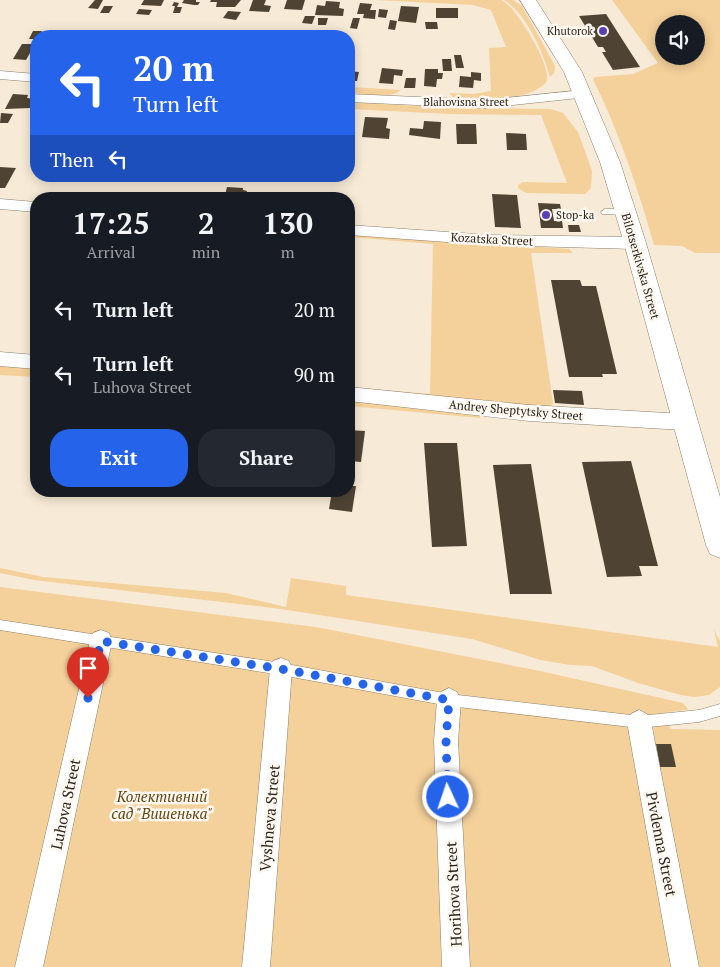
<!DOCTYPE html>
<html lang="en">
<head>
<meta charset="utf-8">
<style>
	:root { --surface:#171b24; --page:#242831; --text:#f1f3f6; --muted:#9ea1a6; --accent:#2563eb }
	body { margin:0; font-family:"PT Serif",serif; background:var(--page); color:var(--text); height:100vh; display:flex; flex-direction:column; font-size:19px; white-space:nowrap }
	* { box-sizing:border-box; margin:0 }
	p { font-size:16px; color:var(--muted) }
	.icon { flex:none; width:28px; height:28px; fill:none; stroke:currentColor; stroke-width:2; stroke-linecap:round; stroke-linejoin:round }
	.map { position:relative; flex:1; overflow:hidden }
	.panel { position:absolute; left:30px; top:192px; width:325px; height:305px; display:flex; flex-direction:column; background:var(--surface); border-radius:20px; box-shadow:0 2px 12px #0003 }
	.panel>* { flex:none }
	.banner { position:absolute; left:30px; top:30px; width:325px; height:152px; border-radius:20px; box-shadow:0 2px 12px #0003; background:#2563eb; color:#fff; overflow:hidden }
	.controls { position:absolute; left:655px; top:15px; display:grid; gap:10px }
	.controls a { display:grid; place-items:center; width:50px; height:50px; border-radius:50%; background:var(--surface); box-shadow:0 2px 12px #0003; font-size:25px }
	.pin { position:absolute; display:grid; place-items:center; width:42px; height:42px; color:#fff; margin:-51px -21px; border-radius:50% 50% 50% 0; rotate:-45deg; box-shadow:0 0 5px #0007 }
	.pin .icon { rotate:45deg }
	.me { position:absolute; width:55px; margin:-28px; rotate:357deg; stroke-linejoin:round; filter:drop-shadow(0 0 4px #0008) }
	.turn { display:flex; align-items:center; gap:18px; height:105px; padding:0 20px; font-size:22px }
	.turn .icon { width:65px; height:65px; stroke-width:2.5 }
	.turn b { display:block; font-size:35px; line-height:42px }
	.then { display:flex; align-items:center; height:48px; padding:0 20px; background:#0003; gap:10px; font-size:19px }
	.eta { display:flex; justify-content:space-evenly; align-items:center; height:85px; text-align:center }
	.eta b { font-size:30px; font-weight:700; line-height:35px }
	.primary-button { display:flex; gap:10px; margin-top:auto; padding:10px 20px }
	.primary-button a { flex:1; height:58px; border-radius:20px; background:var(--accent); color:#fff; font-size:20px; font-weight:700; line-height:58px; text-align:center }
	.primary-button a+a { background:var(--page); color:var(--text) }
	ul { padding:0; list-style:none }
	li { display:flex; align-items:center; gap:15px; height:65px; padding:0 20px }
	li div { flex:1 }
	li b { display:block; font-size:19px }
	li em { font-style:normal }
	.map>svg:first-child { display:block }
	.green { fill:#f4d09a; fill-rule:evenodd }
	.building { fill:#4f4434 }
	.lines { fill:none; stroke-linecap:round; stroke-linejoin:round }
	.service-casing { stroke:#8c806d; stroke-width:1 }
	.minor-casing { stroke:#8c806d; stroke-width:1 }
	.primary-casing { stroke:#8c806d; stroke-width:1 }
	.service { fill:#fff; fill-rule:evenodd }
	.minor { fill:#fff; fill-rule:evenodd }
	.primary { fill:#fff; fill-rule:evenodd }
	.route { stroke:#2563eb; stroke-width:9; stroke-dasharray:0 16.2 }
	.poi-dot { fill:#593eb6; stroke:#fef8f0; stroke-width:2 }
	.labels { text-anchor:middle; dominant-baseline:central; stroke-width:5; stroke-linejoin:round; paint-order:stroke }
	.far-poi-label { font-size:11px; fill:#2a251e; stroke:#fef8f0; text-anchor:end }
	.far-street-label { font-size:11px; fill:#2a251e; stroke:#fef8f0 }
	.street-label { font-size:12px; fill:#2a251e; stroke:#fef8f0 }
	.near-park-label { font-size:15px; font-style:italic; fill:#624511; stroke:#fef8f0 }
	.near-street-label { font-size:15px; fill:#2a251e; stroke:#fef8f0 }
</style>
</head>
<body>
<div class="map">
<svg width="720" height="967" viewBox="0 0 720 967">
	<rect width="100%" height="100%" fill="#f7ead6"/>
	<!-- green -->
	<g class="green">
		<path d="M376,0H501C506,3 512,8 515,13C524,23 553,70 546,82C534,100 473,103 454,98L449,93L474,94L491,91L489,48L506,47L491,10L473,5Z"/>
		<path d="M504,0H513L522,6L555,66L554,73L550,77C543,52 527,14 504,0Z"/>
		<path d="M612,0H720V253H695L682,246L654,245C638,188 619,132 593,79L595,77L633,74L658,63ZM664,24H696V56H664Z"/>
		<path d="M349,87L401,90C390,100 363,93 349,93Z"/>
		<polygon points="349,102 451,108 550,109 563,113 578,132 592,171 591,188 585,194 582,194 526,193 518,188 518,185 523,182 567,183 541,115 451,114 349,109"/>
		<polygon points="349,234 569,249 573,253 531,253 553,403 548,409 542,409 349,389 349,387 430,394 433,244 349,237"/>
		<polygon points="0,364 36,368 36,377 0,375"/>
		<polygon points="354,400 480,413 480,418 349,406"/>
		<polygon points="0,568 43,577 226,593 286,607 291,578 346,586 346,595 718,647 714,630 720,641 720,687 709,695 694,697 681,695 638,683 592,666 570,665 541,660 472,639 281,609 34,580 0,573"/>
		<polygon points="0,587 316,627 540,671 683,703 688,709 686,710 667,712 670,729 720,730 720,967 0,967"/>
	</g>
	<!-- building -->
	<g class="building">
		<polygon points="95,0 103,0 98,9 88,8"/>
		<polygon points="144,0 164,0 161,6 141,5"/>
		<polygon points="184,0 196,0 196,2 200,2 198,5 194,5 182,3"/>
		<polygon points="211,0 241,0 235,7 216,7 217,2 210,2"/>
		<polygon points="253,0 266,0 264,5 271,6 269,12 249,11"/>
		<polygon points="287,0 305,0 302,10 284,9"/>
		<polygon points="326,1 340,2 339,8 344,9 343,16 315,15 317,5 325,6"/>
		<polygon points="174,2 179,3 177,7 182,7 180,13 173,13 175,6 172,6"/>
		<polygon points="360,3 372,4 370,10 376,10 375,19 363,18 364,14 357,14"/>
		<polygon points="104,6 113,6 109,13 100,13"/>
		<polygon points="401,6 419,7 416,23 398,21"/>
		<rect x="436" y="8" width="22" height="10"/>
		<polygon points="139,9 152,10 149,15 136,14"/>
		<polygon points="379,9 388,10 386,18 378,17"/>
		<polygon points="228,11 241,12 236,20 223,18"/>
		<polygon points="606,14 629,50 640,67 613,70 602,52 606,52 603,47 598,47 579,16"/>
		<polygon points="305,16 315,16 312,24 302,23"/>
		<polygon points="318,18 328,18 326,25 318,25"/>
		<polygon points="353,18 360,18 357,29 350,28"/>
		<polygon points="390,20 397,21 395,30 388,29"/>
		<polygon points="425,22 437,22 438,29 426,29"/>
		<polygon points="33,31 42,31 39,36 36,36 36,39 29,39"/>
		<polygon points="22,44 35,44 33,47 36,47 36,50 35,54 30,53 26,60 13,59"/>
		<polygon points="454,55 461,55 464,68 456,68"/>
		<polygon points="442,59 451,59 452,71 443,71"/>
		<polygon points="382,68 403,70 402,76 394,75 393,84 379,83"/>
		<polygon points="425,69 438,69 438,73 443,73 442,79 437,79 436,87 424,86"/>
		<polygon points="349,71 359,72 357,81 349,81"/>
		<polygon points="471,72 481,73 481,81 474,80 473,88 459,87 460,76 471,77"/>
		<polygon points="406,78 416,78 415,88 404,88"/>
		<polygon points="13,94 28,95 27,98 36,99 31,108 5,109"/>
		<polygon points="1,113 13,114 8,123 0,123"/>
		<polygon points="365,117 388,118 386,128 390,129 389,139 362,137"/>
		<polygon points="424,121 441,122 440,139 409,135 410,128 423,129"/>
		<polygon points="456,124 476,124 477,144 457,144"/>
		<polygon points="506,133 526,134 527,150 507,150"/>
		<polygon points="0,167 16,168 5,188 0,188"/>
		<polygon points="227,187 243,188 243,190 247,191 245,199 224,199"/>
		<polygon points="492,194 517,195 521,228 495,227"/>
		<polygon points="538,203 560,204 561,209 552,209 554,221 562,221 563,228 541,228"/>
		<polygon points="568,225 579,225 581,232 569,232"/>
		<polygon points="551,280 580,280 582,286 596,286 617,374 602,374 603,377 569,377"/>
		<polygon points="553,390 582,391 584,405 555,403"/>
		<polygon points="349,430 365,431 361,462 349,461"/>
		<polygon points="424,443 457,443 467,546 432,547"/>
		<polygon points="631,461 658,566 639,566 642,576 607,577 582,462"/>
		<polygon points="531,464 552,594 510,594 493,465"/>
		<polygon points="349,486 356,486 352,512 329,509 332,491 349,491"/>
		<polygon points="656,744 671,744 676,767 660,767"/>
	</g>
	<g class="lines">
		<defs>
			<g id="service">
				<polygon points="605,209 626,209 630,212 626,215 602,214 601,212"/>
				<polygon points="0,620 281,663 449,694 639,716 699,710 720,704 720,716 699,722 639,728 449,706 281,675 0,630"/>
			</g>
			<g id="minor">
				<polygon points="0,71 36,74 36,82 0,79"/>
				<polygon points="583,90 590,94 588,97 485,108 349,102 349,94 485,100"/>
				<polygon points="0,199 36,202 36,212 0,209"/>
				<polygon points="349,225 489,235 635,237 641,239 643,243 641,247 635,249 489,245 349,235"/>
				<polygon points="0,352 36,355 36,369 0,366"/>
				<polygon points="349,387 529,405 684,414 691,417 694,422 691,427 684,430 529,421 349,401"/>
				<polygon points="101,630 109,633 112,641 43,967 15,967 90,641 93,633"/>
				<polygon points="281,658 289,661 292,669 270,967 242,967 270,669 273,661"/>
				<polygon points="449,688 457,692 461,700 458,741 470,967 442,967 434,741 437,700 441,692"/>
				<polygon points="639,710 647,714 651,722 699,967 671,967 627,722 631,714"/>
			</g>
			<polygon id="primary" points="520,0 536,0 582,72 620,162 646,243 720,497 720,558 710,554 706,545 624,243 600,162 564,72"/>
		</defs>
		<!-- service casing -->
		<use href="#service" class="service-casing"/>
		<!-- minor casing -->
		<use href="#minor" class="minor-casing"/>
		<!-- primary casing -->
		<use href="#primary" class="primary-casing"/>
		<!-- service -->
		<use href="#service" class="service"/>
		<!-- minor -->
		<use href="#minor" class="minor"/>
		<!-- primary -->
		<use href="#primary" class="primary"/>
	</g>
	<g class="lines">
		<!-- route -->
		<polyline class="route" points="88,698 101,641 281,669 449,700 446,741 448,797"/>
	</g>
	<!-- markers -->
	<g class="poi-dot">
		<circle cx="603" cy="31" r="5"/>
		<circle cx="546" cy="215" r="5"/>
	</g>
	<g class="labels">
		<!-- far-poi labels -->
		<g class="far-poi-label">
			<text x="593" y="31">Khutorok</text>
			<text x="556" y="215" text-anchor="start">Stop-ka</text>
		</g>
		<!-- far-street labels -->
		<g class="far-street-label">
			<text x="466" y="102">Blahovisna Street</text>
		</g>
		<!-- street labels -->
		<g class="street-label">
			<text transform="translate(492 239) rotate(3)">Kozatska Street</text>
			<text transform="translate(641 266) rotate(74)">Bilotserkivska Street</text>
			<text transform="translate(516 410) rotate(5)">Andrey Sheptytsky Street</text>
		</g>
		<!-- near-park labels -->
		<g class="near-park-label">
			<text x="162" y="796">Колективний<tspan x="162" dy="17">сад "Вишенька"</tspan></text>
		</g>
		<!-- near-street labels -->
		<g class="near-street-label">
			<text transform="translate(65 804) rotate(-78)">Luhova Street</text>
			<text transform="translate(269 818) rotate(-85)">Vyshneva Street</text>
			<text transform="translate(662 844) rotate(79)">Pivdenna Street</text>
			<text transform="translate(453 894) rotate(-93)">Horihova Street</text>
		</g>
	</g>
</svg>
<div class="controls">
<a><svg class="icon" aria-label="sound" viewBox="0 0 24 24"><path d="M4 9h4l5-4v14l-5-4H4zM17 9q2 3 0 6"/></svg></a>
</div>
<div class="pin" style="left:88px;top:698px;background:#d93025"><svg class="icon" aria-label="arrive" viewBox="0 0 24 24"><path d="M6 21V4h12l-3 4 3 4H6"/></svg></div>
<svg class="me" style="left:448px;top:797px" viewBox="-20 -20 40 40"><circle r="17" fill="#2563eb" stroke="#fff" stroke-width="3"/><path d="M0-11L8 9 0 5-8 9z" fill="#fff"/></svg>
<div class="banner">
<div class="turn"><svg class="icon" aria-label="left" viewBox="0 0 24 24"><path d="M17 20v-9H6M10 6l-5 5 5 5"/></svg><div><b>20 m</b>Turn left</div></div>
<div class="then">Then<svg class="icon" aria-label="left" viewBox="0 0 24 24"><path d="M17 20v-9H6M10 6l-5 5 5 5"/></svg></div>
</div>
<section class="panel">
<div class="eta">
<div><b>17:25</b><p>Arrival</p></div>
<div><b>2</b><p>min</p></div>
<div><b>130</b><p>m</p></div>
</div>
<ul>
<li><svg class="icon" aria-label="left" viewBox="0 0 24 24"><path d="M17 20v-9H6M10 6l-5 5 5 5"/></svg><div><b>Turn left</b></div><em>20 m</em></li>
<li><svg class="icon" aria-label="left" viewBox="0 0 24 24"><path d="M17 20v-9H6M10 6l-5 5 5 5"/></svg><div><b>Turn left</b><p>Luhova Street</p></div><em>90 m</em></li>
</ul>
<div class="primary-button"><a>Exit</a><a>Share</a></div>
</section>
</div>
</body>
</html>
